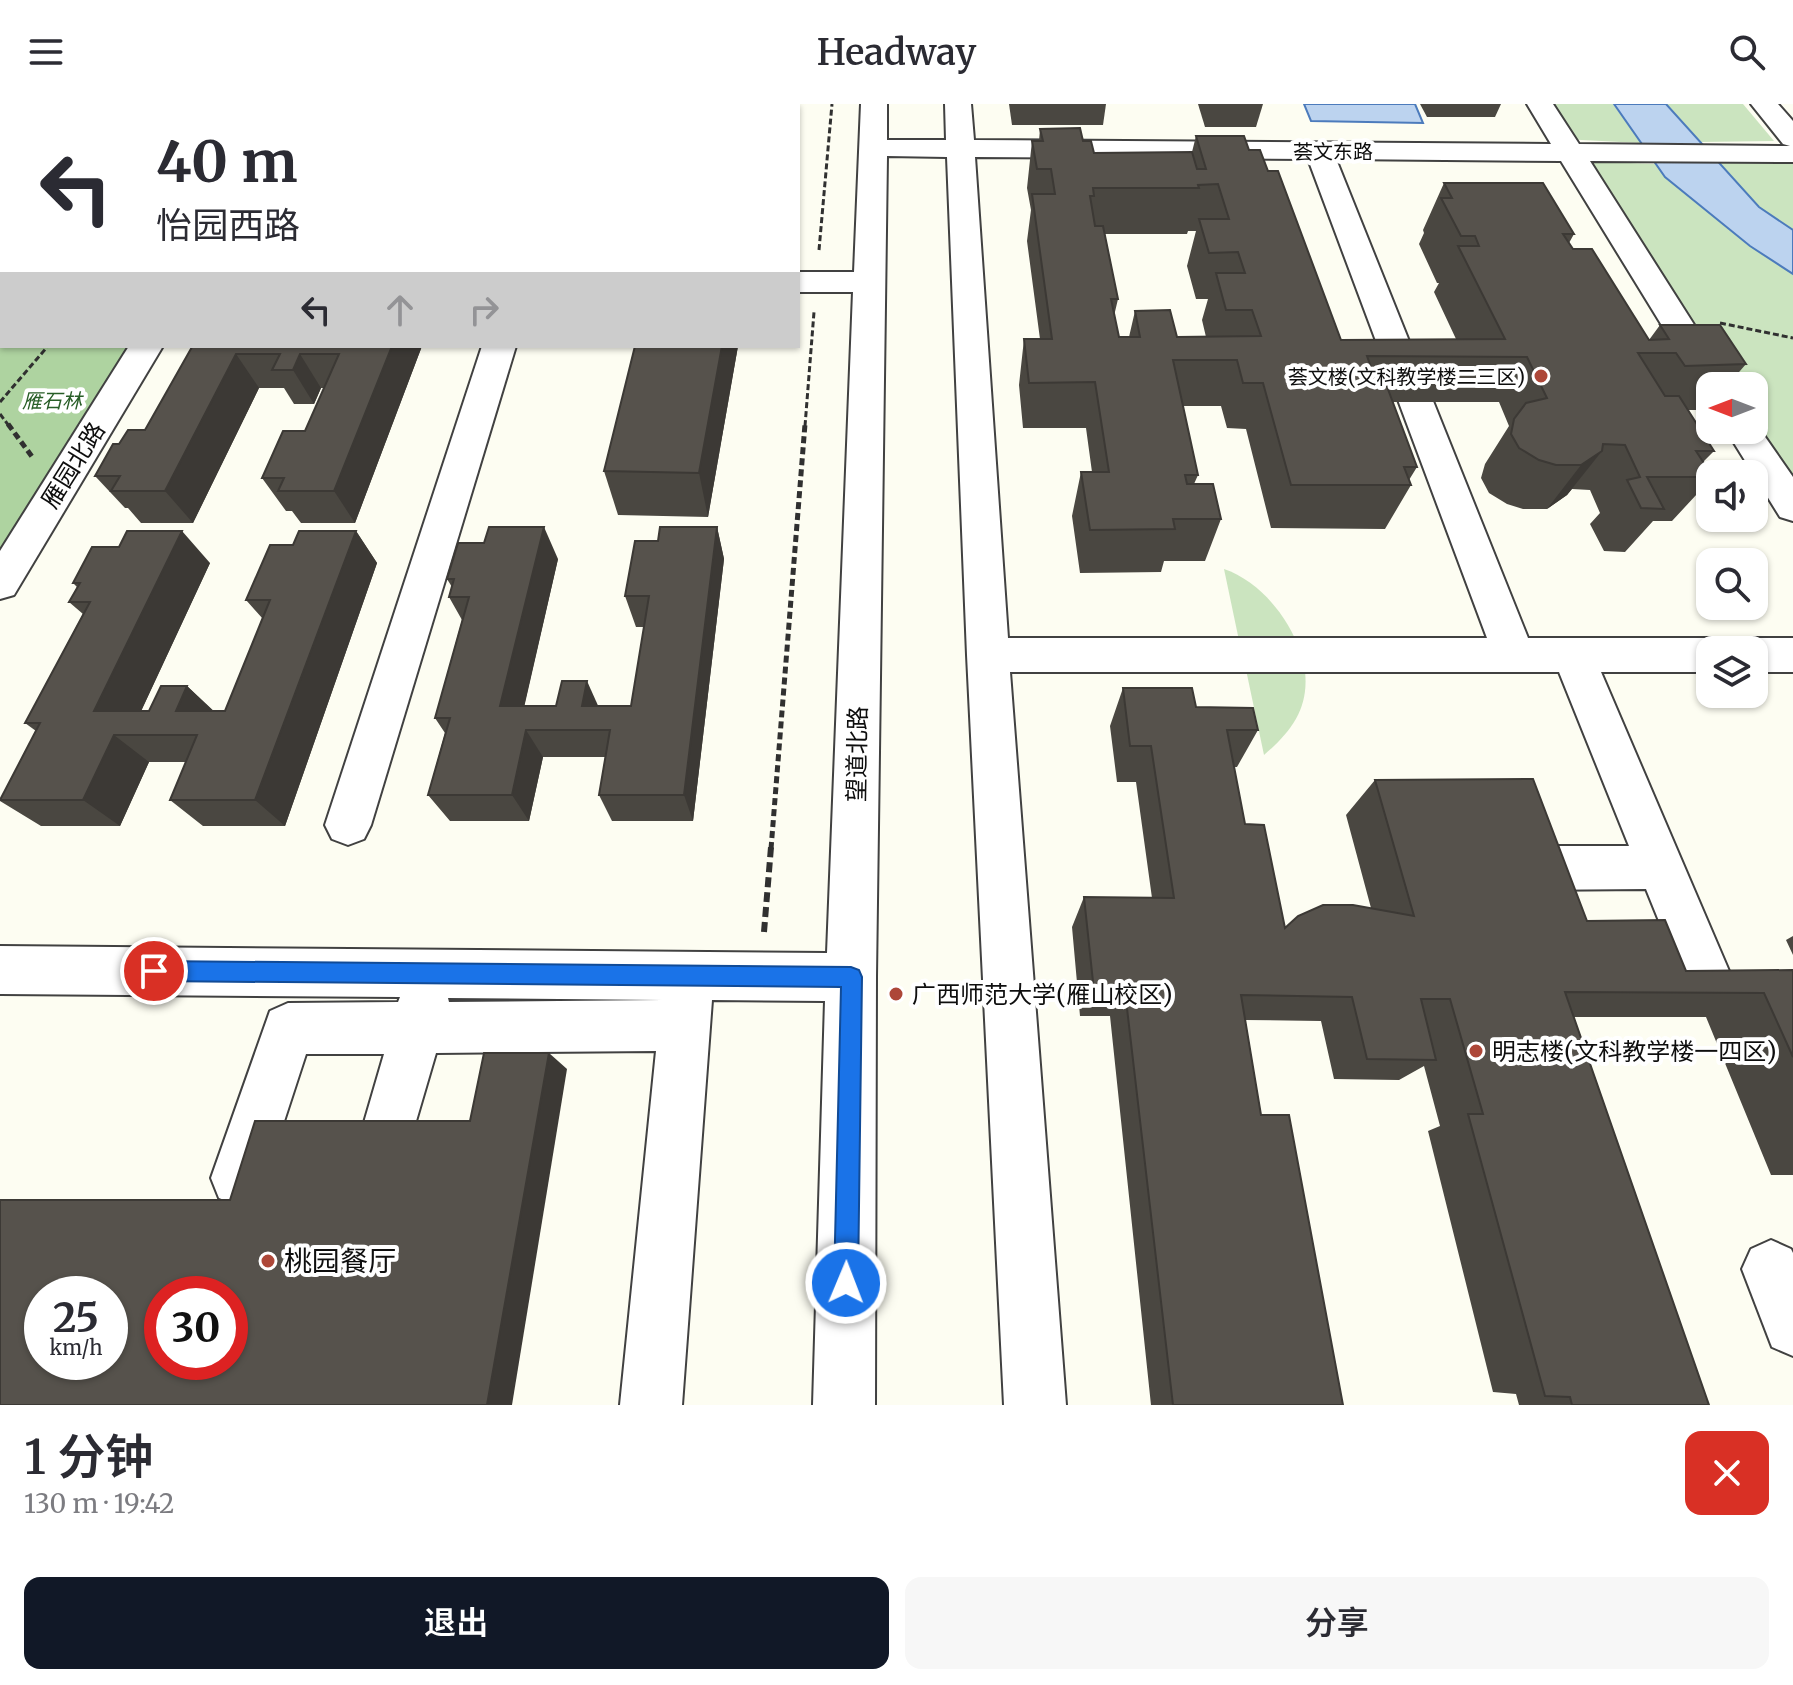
<!DOCTYPE html>
<html lang="zh">
<head>
<meta charset="utf-8">
<style>
	:root { --surface:#fff; --page:#f7f7f7; --text:#2b2b33; --muted:#7c7c81; --accent:#111827 }
	body { margin:0; font-family:Merriweather,"Noto Sans SC",serif; background:var(--page); color:var(--text); height:100vh; display:flex; flex-direction:column; font-size:30px; white-space:nowrap }
	* { box-sizing:border-box; margin:0 }
	p { font-size:26px; color:var(--muted) }
	.icon { flex:none; width:44px; height:44px; fill:none; stroke:currentColor; stroke-width:2; stroke-linecap:round; stroke-linejoin:round }
	.map { position:relative; height:1301px; overflow:hidden }
	.panel { display:flex; flex-direction:column; background:var(--surface); flex:1 }
	.panel>* { flex:none }
	.top-card { position:absolute; left:0px; top:0px; width:800px; height:244px; box-shadow:0 2px 6px #0004; background:#fff; color:var(--text); overflow:hidden }
	.needle { width:52px; rotate:270deg }
	.tools { position:absolute; left:1696px; top:268px; display:grid; gap:16px }
	.tools a { display:grid; place-items:center; width:72px; height:72px; border-radius:16px; background:var(--surface); box-shadow:0 2px 6px #0004; font-size:40px }
	.speed { position:absolute; left:24px; top:1172px; display:flex; gap:16px; font-size:40px; font-weight:700; text-align:center }
	.speed>* { display:grid; place-content:center; width:104px; height:104px; border-radius:50%; background:var(--surface); box-shadow:0 2px 6px #0004; line-height:1 }
	.speed small { font-size:20px; font-weight:400 }
	.speed .limit { border:12px solid #d22; background:#fff; color:#111 }
	.pin { position:absolute; display:grid; place-items:center; width:68px; height:68px; color:#fff; margin:-34px; border:4px solid #fff; border-radius:50%; box-shadow:0 2px 8px #0007 }
	.me { position:absolute; width:88px; margin:-44px; rotate:1deg; stroke-linejoin:round; filter:drop-shadow(0 0 6px #0008) }
	.turn { display:flex; align-items:center; gap:28px; height:168px; padding:0 24px; font-size:36px }
	.turn .icon { width:104px; height:104px; stroke-width:2.5 }
	.turn b { display:block; font-size:56px; line-height:68px }
	.lanes { display:flex; align-items:center; height:76px; padding:0 24px; background:#0003; justify-content:center; gap:40px; direction:ltr }
	.lanes .off { opacity:.35 }
	.round { display:grid; place-items:center; flex:none; width:84px; height:84px; border-radius:16px; background:var(--page) }
	.overview { display:flex; align-items:center; justify-content:space-between; height:136px; padding:0 24px }
	h1 { font-size:48px; font-weight:600; line-height:60px }
	.button { display:flex; gap:16px; margin-top:auto; padding:16px 24px }
	.button a { flex:1; height:92px; border-radius:16px; background:var(--accent); color:#fff; font-size:32px; font-weight:600; line-height:92px; text-align:center }
	.button a+a { background:var(--page); color:var(--text) }
	header { display:flex; justify-content:space-between; align-items:center; height:104px; padding:0 24px; background:var(--surface); font-size:36px; font-weight:600 }
	.map>svg:first-child { display:block }
	.green { fill:#cbe4bf }
	.forest { fill:#aed3a0 }
	.water { fill:#bcd3ef; stroke:#4c7bbc; stroke-width:2 }
	.lines { fill:none; stroke-linecap:round; stroke-linejoin:round }
	.minor-casing { stroke:#414141; stroke-width:4 }
	.path-far2 { stroke:#303030; stroke-width:3; stroke-dasharray:6 3; stroke-linecap:butt }
	.path-far1 { stroke:#303030; stroke-width:5; stroke-dasharray:7 4; stroke-linecap:butt }
	.path { stroke:#303030; stroke-width:6; stroke-dasharray:10 5; stroke-linecap:butt }
	.minor { fill:#fff; fill-rule:evenodd }
	.wall { fill:#4a4741; fill-rule:evenodd }
	.shaded-wall { fill:#3c3935 }
	.building { fill:#56524c; stroke:#3c3935; stroke-width:2; fill-rule:evenodd }
	.route { fill:#1a73e8; stroke:#114b97; stroke-width:2 }
	.poi-dot { fill:#ad4738; stroke:#fff; stroke-width:3 }
	.labels { text-anchor:middle; dominant-baseline:central; stroke-width:8; stroke-linejoin:round; paint-order:stroke }
	.far-street-label { font-size:20px; fill:#0e0e0e; stroke:#fff }
	.far-poi-label { font-size:20px; fill:#0e0e0e; stroke:#fff; text-anchor:end }
	.far-park-label { font-size:20px; font-style:italic; fill:#285e27; stroke:#fff }
	.street-label { font-size:24px; fill:#0e0e0e; stroke:#fff }
	.poi-label { font-size:24px; fill:#0e0e0e; stroke:#fff; text-anchor:start }
	.near-poi-label { font-size:28px; fill:#0e0e0e; stroke:#fff; text-anchor:start }
</style>
</head>
<body>
<header><svg class="icon" aria-label="menu" viewBox="0 0 24 24"><path d="M4 6h16M4 12h16M4 18h16"/></svg>Headway<svg class="icon" aria-label="search" viewBox="0 0 24 24"><circle cx="10" cy="10" r="6"/><path d="M15 15l6 6"/></svg></header>
<div class="map">
<svg width="1793" height="1301" viewBox="0 0 1793 1301">
	<rect width="100%" height="100%" fill="#fdfdf2"/>
	<!-- green -->
	<g class="green">
		<polygon points="1540,0 1613,0 1641,39 1562,35"/>
		<polygon points="1666,0 1743,0 1774,37 1700,38"/>
		<polygon points="1575,57 1656,60 1665,73 1750,142 1793,170 1793,405 1754,326 1754,282 1716,282"/>
		<polygon points="1719,59 1793,60 1793,126 1759,103"/>
		<path d="M1224,465C1259,477 1288,512 1300,547L1241,546Z"/>
		<path d="M1304,560C1311,601 1294,625 1264,651L1245,561Z"/>
	</g>
	<!-- forest -->
	<polygon class="forest" points="0,0 292,0 2,2 2,242 146,242 0,480"/>
	<!-- water -->
	<g class="water">
		<polygon points="1304,0 1415,0 1423,19 1311,17"/>
		<polygon points="1614,0 1666,0 1759,103 1793,126 1793,170 1750,142 1665,73"/>
	</g>
	<g class="lines">
		<defs>
			<g id="minor">
				<path d="M861,0H887V36H946L945,0H971L974,36L1551,40L1527,0H1553L1579,40L1790,42L1783,40L1751,0H1778L1793,17V58L1590,57L1733,282H1710V292L1704,290L1561,57L1336,55L1528,534H1710L1725,539L1728,546H1710V568H1601L1732,874L1725,891L1707,898L1689,891L1646,785L1527,786L1510,779L1504,764L1510,749L1527,742H1629L1559,568H1010L1066,1301H1004L967,551L947,53L887,52L876,873L875,1301H813L825,897L712,896L682,1301H620L656,947L436,949L409,1041L390,1049L371,1041L363,1022L384,950H306L259,1094L239,1102L219,1094L211,1074L270,907L288,899L398,898L400,893L0,890V842L827,849L853,188H798V168H854ZM975,53L1308,55L1487,534H1008ZM448,894L662,896L449,898Z"/>
				<polygon points="129,242 163,242 14,491 0,495 0,447"/>
				<polygon points="482,242 516,242 371,721 364,735 348,741 332,735 325,721"/>
				<polygon points="1754,317 1793,373 1793,417 1780,413 1726,326 1754,326"/>
				<polygon points="1754,534 1793,534 1793,568 1754,568 1754,546 1736,546 1739,539"/>
				<polygon points="1771,1136 1791,1145 1793,1149 1793,1252 1772,1243 1742,1165 1751,1145"/>
			</g>
		</defs>
		<!-- minor casing -->
		<use href="#minor" class="minor-casing"/>
		<!-- path-far2 -->
		<g class="path-far2">
			<polyline points="215,2 218,0"/>
			<polyline points="819,146 832,0"/>
			<polyline points="1720,219 1793,234"/>
			<polyline points="0,298 48,242"/>
			<polyline points="0,310 9,322"/>
			<polyline points="805,322 814,208"/>
		</g>
		<!-- path-far1 -->
		<g class="path-far1">
			<polyline points="8,320 33,354"/>
			<polyline points="771,745 805,320"/>
		</g>
		<!-- path -->
		<polyline class="path" points="764,828 771,743"/>
		<!-- minor -->
		<use href="#minor" class="minor"/>
	</g>
	<!-- wall -->
	<g class="wall">
		<polygon points="1009,0 1106,0 1103,21 1012,21"/>
		<polygon points="1198,0 1263,0 1256,23 1205,23"/>
		<polygon points="1420,0 1501,0 1495,13 1427,13"/>
		<path d="M1040,25L1083,37L1094,49L1192,48L1196,32L1249,46L1268,67L1341,236L1456,235L1434,188L1439,179H1437L1419,140L1424,129L1423,126L1444,79L1574,130L1569,139L1573,145L1649,236L1660,221L1746,260L1727,282H1710V302L1707,306H1688L1714,347L1703,358L1710,370V376L1672,417H1653L1625,448L1604,447L1590,420L1600,409L1590,386L1572,385L1567,391L1547,405H1523L1507,400L1489,389L1481,374L1485,360L1509,322L1499,298H1392L1417,363L1409,376L1411,381L1385,425L1271,424L1246,325L1227,324L1221,302H1183L1198,371L1194,380L1221,415L1205,457H1164L1161,468L1080,469L1072,412L1081,368H1092L1086,324H1023L1019,281L1024,235H1040L1027,137L1031,106L1027,84L1032,37H1039ZM1188,127H1196L1187,162L1196,195H1208L1202,216L1206,233H1177L1135,207L1129,233H1119L1114,212L1118,195L1105,130H1187Z"/>
		<polygon points="422,242 355,419 301,419 292,407 286,407 262,374 305,327 324,284 321,284 314,300 294,300 284,284 259,284 193,419 141,419 128,404 125,404 95,372 119,340 145,326 192,243"/>
		<polygon points="738,242 708,413 618,411 604,367"/>
		<polygon points="717,423 724,455 693,717 612,717 599,691 605,653 543,653 529,717 450,717 428,691 445,629 435,614 462,516 449,493 452,483 447,475 558,455 524,602 631,602 644,523 636,523 625,492 658,437"/>
		<polygon points="356,427 377,459 285,722 203,722 170,696 186,658 149,658 120,722 41,722 0,697 36,627 25,619 83,510 69,498 77,483 73,479 210,459 141,607 149,607 187,582 213,607 225,607 263,515 246,496 293,441"/>
		<polygon points="1123,584 1196,603 1258,626 1237,663 1234,663 1245,720 1285,824 1371,804 1346,711 1375,676 1587,817 1686,867 1793,866 1793,1071 1771,1071 1706,913 1574,913 1709,1301 1519,1301 1516,1290 1493,1288 1428,1027 1440,1022 1424,962 1399,976 1334,975 1321,917 1245,916 1261,1011 1343,1301 1151,1301 1110,912 1080,912 1072,823 1084,793 1152,794 1136,678 1117,678 1110,622"/>
		<polygon points="1793,832 1793,851 1786,836"/>
	</g>
	<!-- shaded-wall -->
	<g class="shaded-wall">
		<polygon points="372,0 385,0 386,2 371,2"/>
		<polygon points="492,0 509,0 510,2 491,2"/>
		<polygon points="392,242 422,242 355,419 334,387"/>
		<polygon points="722,242 738,242 708,413 699,369"/>
		<polygon points="236,250 259,284 193,419 165,387"/>
		<polygon points="300,250 321,284 314,300 293,266"/>
		<polygon points="1602,347 1567,391 1547,405 1581,361"/>
		<polygon points="544,423 558,455 518,630 500,602"/>
		<polygon points="717,423 724,455 693,717 684,691"/>
		<polygon points="182,427 210,459 130,631 94,607"/>
		<polygon points="356,427 377,459 285,722 255,696"/>
		<polygon points="587,577 600,606 582,602"/>
		<polygon points="187,582 217,610 176,607"/>
		<polygon points="526,626 543,653 529,717 512,691"/>
		<polygon points="114,631 149,658 120,722 83,696"/>
		<polygon points="549,949 567,965 512,1301 487,1301"/>
	</g>
	<!-- building -->
	<g class="building">
		<polygon points="307,0 372,0 371,2 318,2 319,1 307,1"/>
		<polygon points="433,0 492,0 491,2 444,2 444,0"/>
		<rect x="669" y="0" width="54" height="2"/>
		<path d="M1080,24L1083,37H1091L1094,49L1192,48L1197,65H1206L1196,32H1244L1249,46H1260L1268,67H1278L1341,236L1505,235L1458,142H1479L1475,132H1461L1441,94H1452L1444,79H1543L1574,130H1563L1573,145H1592L1649,236L1669,235L1660,221H1720L1746,260L1685,262L1676,249H1638L1665,292H1679L1714,347H1696L1711,370L1710,373H1647L1664,405L1641,404L1627,376L1640,373L1625,341L1603,340L1602,347L1581,361H1556L1539,356L1519,344L1511,330L1514,315L1526,299L1547,294L1527,253L1367,252L1377,280H1386L1417,363H1404L1411,381H1291L1263,279H1243L1237,256H1173L1198,371H1185L1187,380H1213L1221,415H1173L1175,425L1090,426L1081,368H1109L1095,278L1029,279L1024,235H1052L1032,90H1055L1051,65H1037L1032,37H1043L1040,25ZM1218,80L1229,115H1199L1209,149L1238,148L1245,169H1216L1226,206H1252L1261,232L1177,233L1170,206L1135,207L1140,233H1119L1111,195H1118L1103,122H1095L1090,92H1094L1093,84H1199L1198,81Z"/>
		<polygon points="204,242 392,242 334,387 278,387 284,374 262,374 283,327 305,327 339,250 300,250 293,266 272,266 280,250 236,250 165,387 111,387 120,372 95,372 113,340 119,340 128,326 145,326 192,243"/>
		<polygon points="635,242 722,242 699,369 604,367"/>
		<polygon points="489,423 544,423 500,602 556,602 562,577 587,577 582,602 631,602 649,492 625,492 635,437 658,437 660,423 717,423 684,691 599,691 610,626 526,626 512,691 428,691 450,614 435,614 469,493 449,493 454,475 447,475 458,439 484,439"/>
		<polygon points="127,427 182,427 94,607 149,607 161,582 187,582 176,607 225,607 270,496 246,496 270,441 293,441 299,427 356,427 255,696 170,696 197,631 114,631 83,696 0,696 40,619 25,619 90,498 69,498 80,479 73,479 92,443 119,443"/>
		<polygon points="1123,584 1192,584 1196,603 1253,604 1258,626 1227,626 1245,720 1264,721 1285,824 1298,812 1323,801 1353,801 1414,812 1375,676 1533,675 1587,817 1665,816 1686,867 1793,866 1793,953 1764,889 1565,888 1709,1301 1572,1301 1570,1293 1545,1292 1468,1010 1483,1010 1450,895 1421,895 1436,956 1367,955 1352,893 1241,891 1261,1011 1289,1011 1343,1301 1173,1301 1125,887 1094,887 1084,793 1174,794 1151,642 1130,642"/>
		<path d="M484,949H549L487,1301H0V1096H230L255,1017H470ZM42,1190H110V1258H42ZM162,1190H230V1258H162Z"/>
	</g>
	<!-- route -->
	<polygon class="route" points="154,857 851,863 859,866 862,873 858,1179 855,1187 846,1191 838,1187 834,1179 841,883 154,877 147,874 144,867 147,860"/>
	<!-- markers -->
	<g class="poi-dot">
		<circle cx="1541" cy="272" r="8"/>
		<circle cx="896" cy="890" r="8"/>
		<circle cx="1476" cy="947" r="8"/>
		<circle cx="268" cy="1157" r="8"/>
	</g>
	<g class="labels">
		<!-- far-street labels -->
		<g class="far-street-label">
			<text x="1333" y="47">荟文东路</text>
		</g>
		<!-- far-poi labels -->
		<g class="far-poi-label">
			<text x="1525" y="272">荟文楼(文科教学楼二三区)</text>
		</g>
		<!-- far-park labels -->
		<g class="far-park-label">
			<text x="52" y="296">雁石林</text>
		</g>
		<!-- street labels -->
		<g class="street-label">
			<text transform="translate(73 361) rotate(-58)">雁园北路</text>
			<text transform="translate(857 650) rotate(-89)">望道北路</text>
		</g>
		<!-- poi labels -->
		<g class="poi-label">
			<text x="912" y="890">广西师范大学(雁山校区)</text>
			<text x="1492" y="947">明志楼(文科教学楼一四区)</text>
		</g>
		<!-- near-poi labels -->
		<g class="near-poi-label">
			<text x="284" y="1157">桃园餐厅</text>
		</g>
	</g>
</svg>
<div class="tools">
<a><svg class="needle" viewBox="-14 -14 28 28"><path d="M0-13l5 13h-10z" fill="#e53935"/><path d="M0 13l5-13h-10z" fill="#7c7c81"/></svg></a>
<a><svg class="icon" aria-label="sound" viewBox="0 0 24 24"><path d="M4 9h4l5-4v14l-5-4H4zM17 9q2 3 0 6"/></svg></a>
<a><svg class="icon" aria-label="search" viewBox="0 0 24 24"><circle cx="10" cy="10" r="6"/><path d="M15 15l6 6"/></svg></a>
<a><svg class="icon" aria-label="layers" viewBox="0 0 24 24"><path d="M12 4l9 5-9 5-9-5zM3 14l9 5 9-5"/></svg></a>
</div>
<div class="speed"><div>25<small>km/h</small></div><div class="limit">30</div></div>
<div class="pin" style="left:154px;top:867px;background:#d93025"><svg class="icon" aria-label="arrive" viewBox="0 0 24 24"><path d="M6 21V4h12l-3 4 3 4H6"/></svg></div>
<svg class="me" style="left:846px;top:1179px" viewBox="-20 -20 40 40"><circle r="17" fill="#1a73e8" stroke="#fff" stroke-width="3"/><path d="M0-11L8 9 0 5-8 9z" fill="#fff"/></svg>
<div class="top-card">
<div class="turn"><svg class="icon" aria-label="left" viewBox="0 0 24 24"><path d="M17 20v-9H6M10 6l-5 5 5 5"/></svg><div><b>40 m</b>怡园西路</div></div>
<div class="lanes"><svg class="icon" aria-label="left" viewBox="0 0 24 24"><path d="M17 20v-9H6M10 6l-5 5 5 5"/></svg><svg class="icon off" aria-label="ahead" viewBox="0 0 24 24"><path d="M12 20V5M6 11l6-6 6 6"/></svg><svg class="icon off" aria-label="right" viewBox="0 0 24 24"><path d="M7 20v-9h11M14 6l5 5-5 5"/></svg></div>
</div>
</div>
<section class="panel">
<div class="overview"><div><h1>1 分钟</h1><p>130 m · 19:42</p></div><a class="round" style="background:#d93025;color:#fff"><svg class="icon" aria-label="close" viewBox="0 0 24 24"><path d="M6 6l12 12M18 6L6 18"/></svg></a></div>
<div class="button"><a>退出</a><a>分享</a></div>
</section>
</body>
</html>
